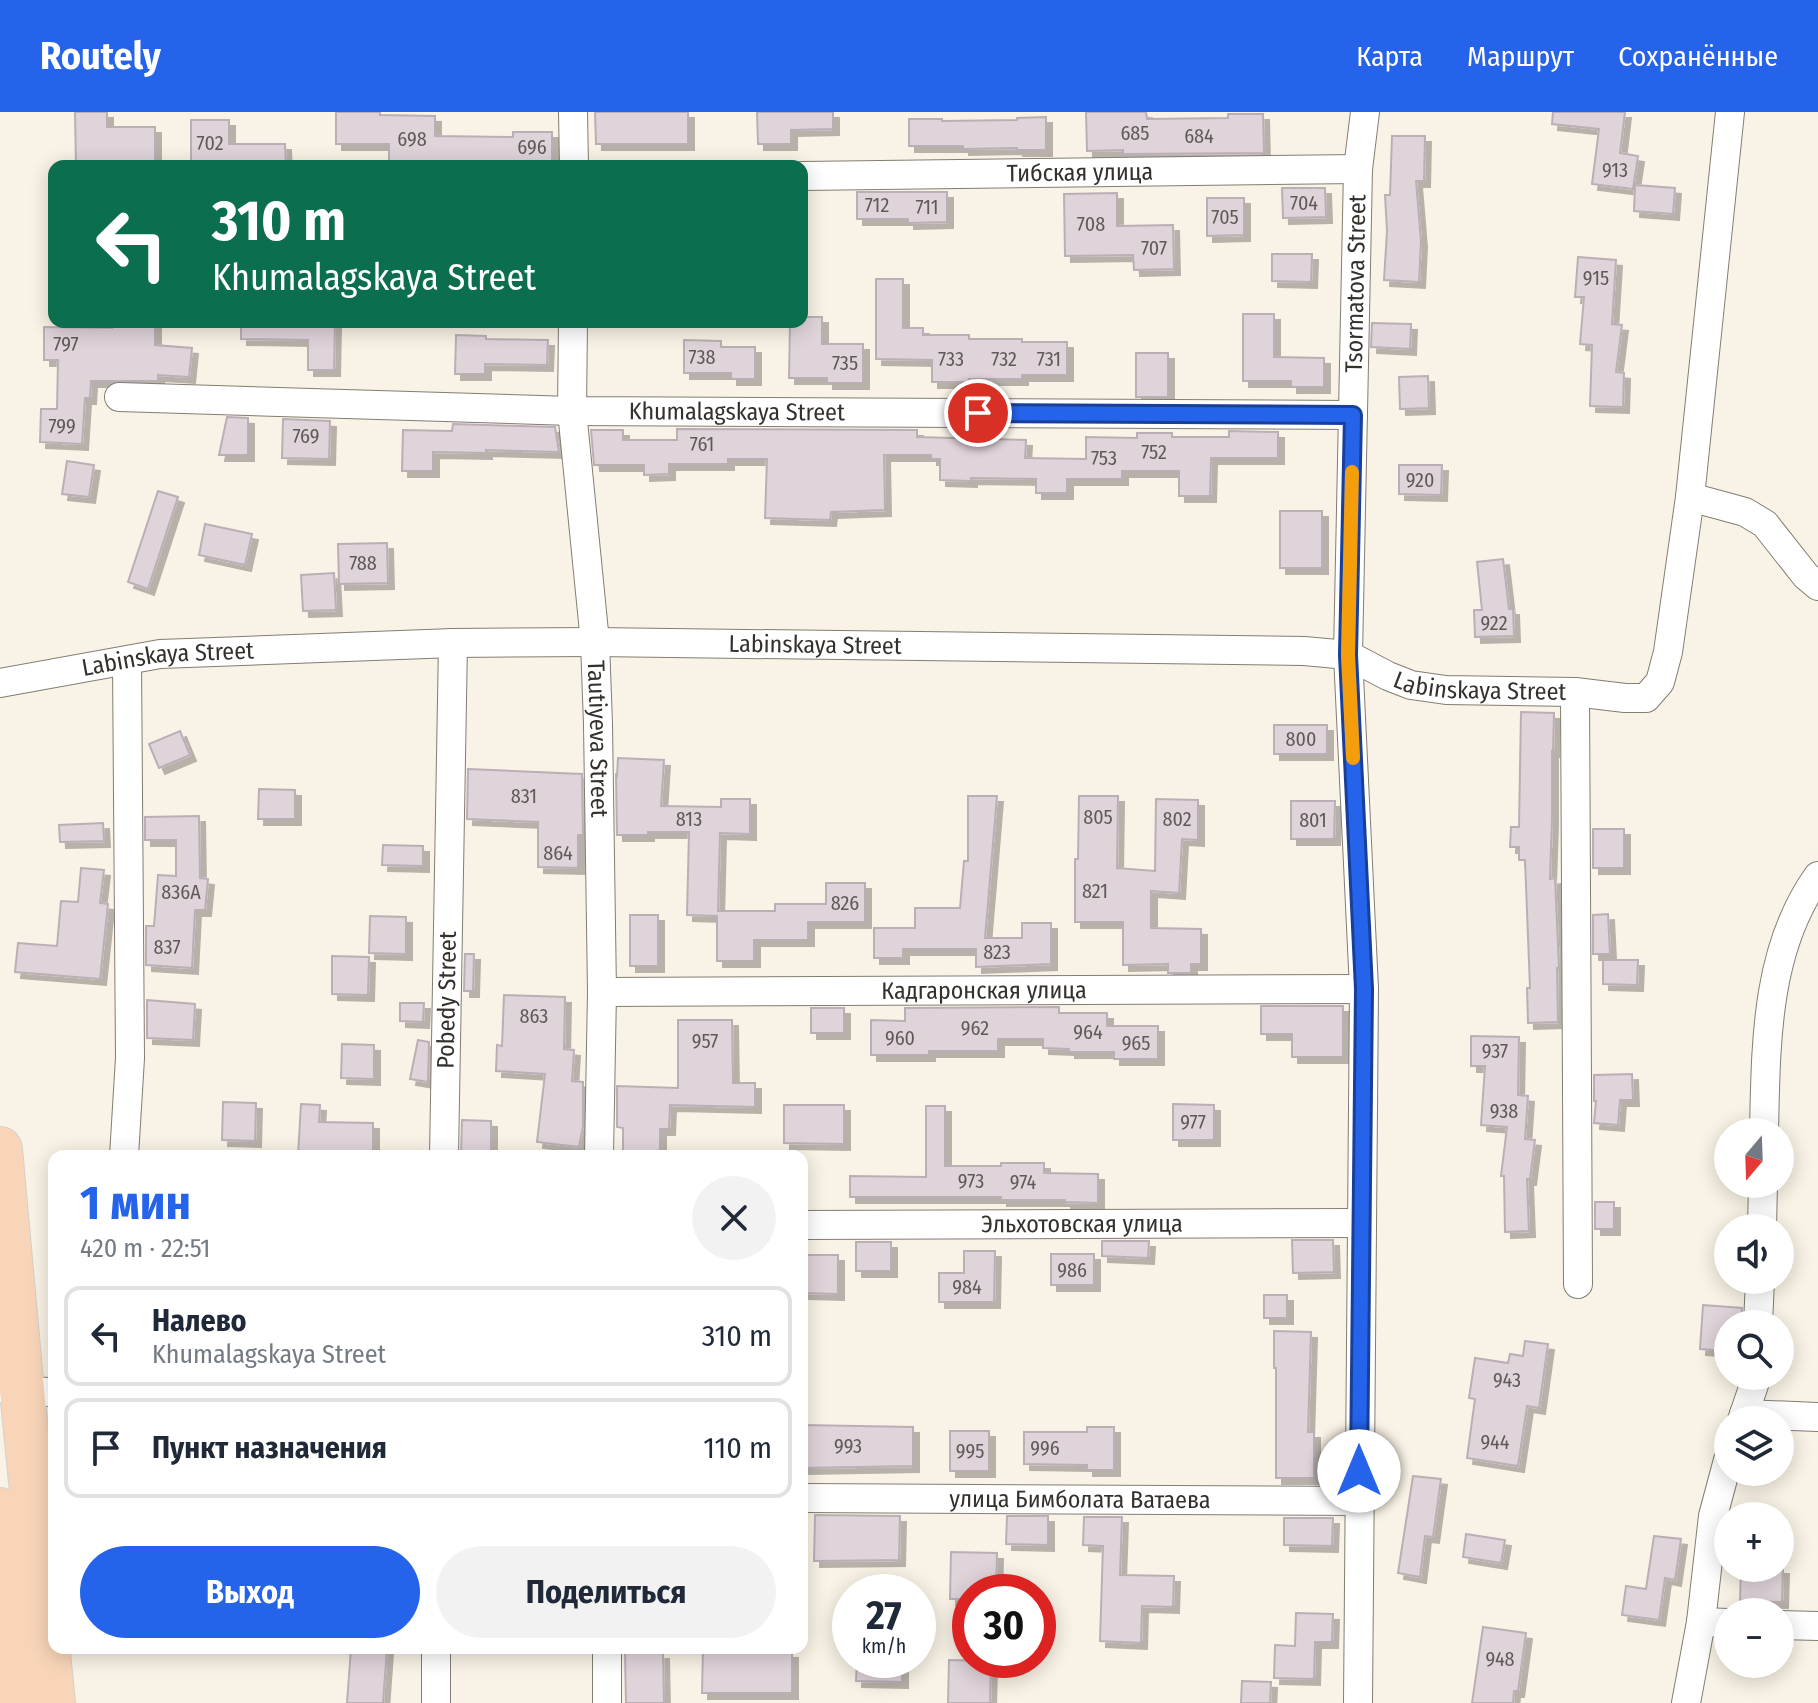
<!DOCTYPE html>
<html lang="ru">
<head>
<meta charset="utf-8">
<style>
	:root { --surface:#fff; --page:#f2f2f3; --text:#1f2937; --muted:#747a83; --line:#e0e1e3; --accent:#2563eb }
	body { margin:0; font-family:"Fira Sans Condensed",sans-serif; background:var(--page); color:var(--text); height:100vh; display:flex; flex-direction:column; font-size:30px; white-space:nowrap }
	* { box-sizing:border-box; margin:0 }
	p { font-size:26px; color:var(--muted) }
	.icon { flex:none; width:44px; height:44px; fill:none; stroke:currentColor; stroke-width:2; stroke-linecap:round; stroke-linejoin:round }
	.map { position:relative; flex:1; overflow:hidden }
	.drawer { position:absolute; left:48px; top:1038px; width:760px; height:504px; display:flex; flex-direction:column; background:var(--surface); border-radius:16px; box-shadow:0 4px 20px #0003 }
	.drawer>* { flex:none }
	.guide { position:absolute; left:48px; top:48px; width:760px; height:168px; border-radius:16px; box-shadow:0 4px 20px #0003; background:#0b6e4f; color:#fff; overflow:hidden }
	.needle { width:52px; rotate:199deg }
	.fabs { position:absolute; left:1714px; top:1006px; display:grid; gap:16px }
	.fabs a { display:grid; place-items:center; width:80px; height:80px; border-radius:50%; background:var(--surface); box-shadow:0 4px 20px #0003; font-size:40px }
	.speed { position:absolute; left:832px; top:1462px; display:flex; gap:16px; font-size:40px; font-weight:700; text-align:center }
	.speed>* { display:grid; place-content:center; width:104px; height:104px; border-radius:50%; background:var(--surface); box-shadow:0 4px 20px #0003; line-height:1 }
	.speed small { font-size:20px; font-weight:400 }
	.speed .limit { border:12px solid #d22; background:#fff; color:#111 }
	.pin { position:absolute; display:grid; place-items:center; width:68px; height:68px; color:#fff; margin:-34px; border:4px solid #fff; border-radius:50%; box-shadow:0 2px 8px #0007 }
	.me { position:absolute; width:88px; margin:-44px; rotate:0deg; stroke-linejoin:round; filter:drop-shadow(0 0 6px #0008) }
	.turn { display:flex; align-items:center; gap:28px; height:168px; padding:0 32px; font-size:36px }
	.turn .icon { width:104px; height:104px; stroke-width:2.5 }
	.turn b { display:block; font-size:56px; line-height:68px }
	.round { display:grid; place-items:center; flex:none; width:84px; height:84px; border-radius:42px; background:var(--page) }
	.summary { display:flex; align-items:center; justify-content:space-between; height:136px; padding:0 32px }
	h1 { font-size:48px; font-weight:700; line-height:60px; color:var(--accent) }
	.primary-button { display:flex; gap:16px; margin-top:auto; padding:16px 32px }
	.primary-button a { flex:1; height:92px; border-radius:48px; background:var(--accent); color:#fff; font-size:32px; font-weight:700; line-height:92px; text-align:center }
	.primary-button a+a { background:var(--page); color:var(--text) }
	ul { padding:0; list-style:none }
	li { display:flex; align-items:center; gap:24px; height:100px; margin:0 16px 12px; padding:0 16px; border:4px solid var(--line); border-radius:16px }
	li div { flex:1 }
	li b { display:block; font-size:30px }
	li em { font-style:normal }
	header { display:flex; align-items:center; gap:48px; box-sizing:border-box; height:112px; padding:0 40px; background:var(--accent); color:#fff }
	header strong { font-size:38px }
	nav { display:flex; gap:44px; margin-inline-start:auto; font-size:28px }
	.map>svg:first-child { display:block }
	.building { fill:#e0d4db; stroke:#bbafb6; stroke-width:2; filter:url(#shadow) }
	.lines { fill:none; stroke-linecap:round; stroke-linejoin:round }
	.street-casing { stroke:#837d72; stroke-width:30 }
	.primary-casing { stroke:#d2d2d1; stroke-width:46 }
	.street { stroke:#fff; stroke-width:28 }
	.primary { stroke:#f8d5b8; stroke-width:44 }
	.route-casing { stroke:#184099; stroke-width:20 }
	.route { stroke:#2563eb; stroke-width:14 }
	.slow { stroke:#f59e0b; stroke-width:14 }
	.labels { text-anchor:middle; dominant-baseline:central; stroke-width:6; stroke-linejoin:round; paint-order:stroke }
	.number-label { font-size:20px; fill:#5f5a58 }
	.street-label { font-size:24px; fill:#34312d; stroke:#f9f2e6 }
</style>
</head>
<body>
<header>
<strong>Routely</strong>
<nav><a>Карта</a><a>Маршрут</a><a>Сохранённые</a></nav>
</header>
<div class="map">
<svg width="1818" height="1591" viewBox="0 0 1818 1591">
	<defs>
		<filter id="shadow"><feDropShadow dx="6" dy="6" stdDeviation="0" flood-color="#0004"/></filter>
	</defs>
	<rect width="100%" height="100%" fill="#f9f2e6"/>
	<!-- building -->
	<g class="building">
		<polygon points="75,0 107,0 107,15 155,15 155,54 76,54"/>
		<polygon points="336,0 380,0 380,3 435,4 435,24 513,25 513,20 552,20 552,50 389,50 389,32 336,32"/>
		<polygon points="595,0 688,0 688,32 596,32"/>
		<polygon points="757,0 833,0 833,17 791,18 791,32 758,32"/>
		<polygon points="1086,0 1146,0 1147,7 1228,6 1228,2 1263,2 1264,41 1123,42 1123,38 1087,39"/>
		<polygon points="1553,0 1625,0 1620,41 1638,44 1633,77 1592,72 1599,17 1552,12"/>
		<polygon points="1046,5 1046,38 1017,38 1017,36 963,37 963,34 909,34 909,7 942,7 942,9 1017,8 1017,6"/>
		<polygon points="191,8 229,8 229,32 285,32 286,54 191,54"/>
		<polygon points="1392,24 1425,24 1424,69 1416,69 1421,129 1419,170 1384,168 1387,119 1385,83 1390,83"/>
		<polygon points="1635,73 1675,76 1673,102 1634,99"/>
		<polygon points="1282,76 1325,76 1326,105 1283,106"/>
		<polygon points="857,80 947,80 947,110 908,111 908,107 857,107"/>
		<polygon points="1117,81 1117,114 1173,113 1174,157 1134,158 1133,143 1065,144 1064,82"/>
		<polygon points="1207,86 1244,86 1244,123 1207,124"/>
		<polygon points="1272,142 1312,142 1311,170 1272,169"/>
		<polygon points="1578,145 1616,148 1612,212 1622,213 1616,260 1624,261 1623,295 1590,294 1592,233 1580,232 1584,185 1575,185"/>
		<polygon points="876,167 903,167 903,216 923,216 923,223 969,223 969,227 1022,227 1022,230 1067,230 1067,263 1022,263 1022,267 969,267 969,270 932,270 932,248 876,247"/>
		<polygon points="1243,202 1274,202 1274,245 1324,246 1324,275 1291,275 1291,269 1243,269"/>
		<polygon points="802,205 822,205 822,232 863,232 863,271 827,271 827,266 789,266 790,210 802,210"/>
		<polygon points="112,210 155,210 155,233 192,236 189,265 158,263 158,269 91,269 90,286 85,286 82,332 40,330 41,297 57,297 58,248 44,248 44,215 112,216"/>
		<polygon points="241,210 335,210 334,258 308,258 308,228 241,227"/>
		<polygon points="1372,211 1411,212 1410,237 1371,235"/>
		<polygon points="456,223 486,224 486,227 548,228 547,253 485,252 485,262 455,262"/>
		<polygon points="684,228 721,229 721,235 755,235 755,267 731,267 731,261 684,261"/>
		<rect x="1136" y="241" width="32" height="44"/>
		<polygon points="1428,264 1429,296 1400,297 1399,265"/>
		<polygon points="227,305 248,306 248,343 219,343"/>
		<polygon points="283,307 330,309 329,347 282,346"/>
		<polygon points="453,312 555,315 559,340 486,338 486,341 433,340 433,359 402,359 403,318 452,319"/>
		<polygon points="677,317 917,318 917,325 1026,328 1025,346 1086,347 1086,325 1137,326 1137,321 1172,321 1172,325 1229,325 1229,319 1278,320 1278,346 1211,346 1210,384 1179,384 1179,359 1122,359 1122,367 1067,367 1067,381 1036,381 1036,367 971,366 971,369 940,368 940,347 931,347 931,343 884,343 885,398 831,400 830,408 765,406 767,347 728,347 728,352 669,352 669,362 644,363 644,353 594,353 591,318 623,318 623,328 677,328"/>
		<polygon points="67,349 94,353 89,385 62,382"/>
		<polygon points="1399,353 1442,353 1441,383 1399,382"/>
		<polygon points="158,379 178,385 148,477 128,470"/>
		<rect x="1280" y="399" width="42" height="57"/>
		<polygon points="205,412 252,422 245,453 199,443"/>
		<polygon points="387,431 388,471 339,472 338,432"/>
		<polygon points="1503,447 1509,497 1513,497 1514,524 1475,525 1474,498 1482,498 1477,450"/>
		<polygon points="334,461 336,498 303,499 301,463"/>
		<polygon points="1521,600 1554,601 1553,639 1552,639 1552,707 1550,767 1555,766 1559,856 1557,856 1558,910 1528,911 1527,876 1530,876 1525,748 1519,748 1519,735 1510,735 1511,715 1519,715"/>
		<rect x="1274" y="613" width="53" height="29"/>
		<polygon points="180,619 190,643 159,656 149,632"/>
		<polygon points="618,646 664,648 661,694 721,695 721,687 750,687 750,722 720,721 718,799 775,799 775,792 826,792 826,771 865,771 865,810 808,810 808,828 754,828 754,849 717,849 717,804 687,803 689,720 648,720 648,723 617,723 616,663 617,664"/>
		<polygon points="468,657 582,662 583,723 578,723 578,756 538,755 538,710 467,707"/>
		<polygon points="259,677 295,678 295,707 258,707"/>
		<polygon points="968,684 997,684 985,826 1022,826 1022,811 1051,811 1051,852 976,855 976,837 903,837 903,846 874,846 874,816 915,816 915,796 960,796 964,749 968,749"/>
		<polygon points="1079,684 1118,684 1117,756 1155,759 1156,687 1198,688 1198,728 1182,727 1179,781 1151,779 1151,816 1201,817 1201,852 1191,852 1191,861 1168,861 1168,852 1123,853 1123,810 1075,810 1075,747 1078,747"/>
		<polygon points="1291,689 1335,689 1334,727 1291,727"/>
		<polygon points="199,704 200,766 208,767 205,798 195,798 192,856 146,853 146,814 154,814 158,763 176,764 176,728 145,728 145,705"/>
		<polygon points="103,711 104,729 60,730 59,713"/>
		<rect x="1593" y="717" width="31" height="39"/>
		<polygon points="383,733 423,734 423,754 382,753"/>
		<polygon points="81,756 104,758 100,791 108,792 100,867 15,860 18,831 57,834 61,789 78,790"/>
		<polygon points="1608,802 1610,842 1593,842 1593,803"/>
		<rect x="630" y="803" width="28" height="51"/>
		<polygon points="370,804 406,805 406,842 369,841"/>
		<polygon points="465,842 474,842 473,879 464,879"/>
		<polygon points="332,844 369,845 368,883 332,882"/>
		<polygon points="1603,848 1638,848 1637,873 1603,872"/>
		<polygon points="504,883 565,885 564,937 574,938 572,969 583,970 583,1014 579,1035 537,1030 545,962 496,959 497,933 502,934"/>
		<polygon points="147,888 195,892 193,928 147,926"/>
		<polygon points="400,891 424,891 423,910 400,909"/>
		<polygon points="1261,894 1343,894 1343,945 1292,945 1292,922 1261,922"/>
		<polygon points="1059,895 1059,901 1107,901 1107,914 1158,914 1158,947 1114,947 1114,940 1069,940 1069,937 1043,936 1043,927 998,927 998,939 929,939 929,943 871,943 871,908 905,909 905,896"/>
		<rect x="811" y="896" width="33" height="25"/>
		<polygon points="678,908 732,908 733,971 755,971 755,995 670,993 669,1017 660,1017 660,1044 623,1044 623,1016 617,1015 617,974 678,976"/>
		<polygon points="1471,924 1519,925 1518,983 1528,984 1525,1027 1535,1028 1530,1067 1527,1067 1529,1119 1505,1120 1504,1064 1501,1064 1507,1015 1481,1013 1485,954 1471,954"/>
		<polygon points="418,928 429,930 428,970 410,967"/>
		<polygon points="342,932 374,933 374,967 341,966"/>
		<polygon points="1632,962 1633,988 1620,988 1618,1013 1594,1011 1596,989 1594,989 1594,963"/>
		<polygon points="223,990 256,991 255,1029 222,1028"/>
		<polygon points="301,992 320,993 319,1010 373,1011 373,1044 298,1044"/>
		<polygon points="1173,992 1214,993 1214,1028 1173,1028"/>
		<polygon points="784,993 844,993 844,1032 784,1031"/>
		<polygon points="926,994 945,994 945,1054 1001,1054 1001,1051 1044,1051 1044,1061 1098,1062 1098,1091 1065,1090 1065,1088 1001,1088 1001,1085 850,1085 850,1064 926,1065"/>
		<polygon points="462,1008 491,1009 491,1044 461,1044"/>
		<rect x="1595" y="1090" width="19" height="27"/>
		<polygon points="1292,1128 1333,1128 1334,1160 1293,1161"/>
		<polygon points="1102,1129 1149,1129 1148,1146 1102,1144"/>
		<rect x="856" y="1130" width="35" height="29"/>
		<polygon points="964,1139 995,1139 994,1190 939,1190 939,1161 964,1161"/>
		<rect x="1051" y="1142" width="43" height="31"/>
		<polygon points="802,1143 838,1143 838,1182 802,1181"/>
		<rect x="1264" y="1183" width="23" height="23"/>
		<polygon points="1703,1193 1742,1196 1741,1212 1728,1212 1728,1239 1700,1237"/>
		<polygon points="1274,1219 1311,1220 1308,1320 1314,1320 1314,1366 1276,1366 1276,1256 1274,1256"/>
		<polygon points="1525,1229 1548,1232 1539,1296 1527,1294 1518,1354 1467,1346 1475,1287 1469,1286 1475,1246 1508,1251 1510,1242 1523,1244"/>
		<polygon points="802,1313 913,1315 913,1354 802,1356"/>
		<polygon points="1087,1315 1114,1315 1114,1358 1087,1358 1087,1353 1024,1352 1024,1320 1087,1320"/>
		<rect x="950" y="1319" width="39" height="40"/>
		<polygon points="1413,1364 1441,1367 1433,1425 1425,1424 1420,1465 1398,1461"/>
		<polygon points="815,1403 900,1404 899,1448 814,1449"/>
		<polygon points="1007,1404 1048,1404 1048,1433 1006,1432"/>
		<polygon points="1084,1405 1122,1405 1120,1463 1174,1464 1173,1495 1142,1494 1141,1531 1100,1529 1103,1434 1083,1433"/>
		<polygon points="1284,1406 1333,1406 1332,1434 1284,1433"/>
		<polygon points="1466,1422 1505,1428 1501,1451 1463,1445"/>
		<polygon points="1654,1424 1681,1427 1675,1468 1665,1466 1659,1508 1622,1503 1626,1474 1646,1477"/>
		<polygon points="951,1440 997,1441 996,1480 970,1480 970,1487 950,1487"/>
		<polygon points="1741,1456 1783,1456 1782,1490 1740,1489"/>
		<polygon points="1296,1501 1333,1502 1332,1530 1315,1530 1314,1567 1274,1566 1275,1533 1295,1534"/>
		<polygon points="1483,1515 1526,1521 1518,1579 1514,1579 1513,1591 1472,1591"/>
		<polygon points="351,1536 387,1536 383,1591 347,1591"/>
		<polygon points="703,1536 741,1536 741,1539 792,1540 792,1581 702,1581"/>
		<polygon points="625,1541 663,1541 664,1591 626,1591"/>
		<polygon points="857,1548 902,1548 902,1570 856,1569"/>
		<polygon points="949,1548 991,1549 990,1591 948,1591"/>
		<polygon points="1242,1569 1271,1570 1270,1591 1241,1591"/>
	</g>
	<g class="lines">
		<defs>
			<g id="street">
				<polyline points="573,0 574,54"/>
				<polyline points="1730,0 1690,385 1745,400 1765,412 1806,464 1818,474"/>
				<path id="s1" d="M802,64L1358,57"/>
				<path id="s2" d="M573,210L572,299L595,530L598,612L602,880L599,1044"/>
				<path id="s3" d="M119,285L572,299L1353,303"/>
				<path id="s4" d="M0,571L160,542L453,531L595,530L1304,539L1348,543L1388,564L1411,573L1446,578L1575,580L1625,586H1646L1660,570L1668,540L1690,385"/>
				<polyline points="1575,580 1578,1172"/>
				<path id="s5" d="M602,880L1364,877"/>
				<path d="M1764,1020C1766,933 1765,838 1818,764"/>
				<polyline points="124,1044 130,946 127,549"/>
				<path id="s6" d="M444,1044L453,531"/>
				<path id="s7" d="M802,1113L1361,1111"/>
				<polyline points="1762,1116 1763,1072"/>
				<polyline points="1758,1212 1760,1168"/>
				<polyline points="9,1279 54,1280"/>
				<polyline points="1744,1302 1818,1305"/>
				<polyline points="1742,1308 1755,1270 1755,1264"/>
				<path id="s8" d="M802,1386L1359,1389"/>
				<polyline points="1701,1510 1713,1404 1728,1348"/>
				<polyline points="1780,1513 1818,1514"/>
				<polyline points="436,1536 436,1591"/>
				<polyline points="607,1536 607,1591"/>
				<path id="s9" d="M1358,1591L1364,877L1348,543L1358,57L1365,0"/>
				<polyline points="1686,1591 1701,1510 1728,1511"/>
			</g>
			<g id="primary">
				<polyline points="0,1037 22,1279 53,1591"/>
				<polyline points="0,1398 15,1591"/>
			</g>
		</defs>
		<!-- street casing -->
		<use href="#street" class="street-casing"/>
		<!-- primary casing -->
		<use href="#primary" class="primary-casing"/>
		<!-- street -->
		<use href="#street" class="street"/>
		<!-- primary -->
		<use href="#primary" class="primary"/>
	</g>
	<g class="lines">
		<defs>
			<polyline id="route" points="978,301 1353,303 1348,543 1364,877 1359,1359"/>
		</defs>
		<!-- route casing -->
		<use href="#route" class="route-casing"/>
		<!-- route -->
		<use href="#route" class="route"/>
		<!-- slow -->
		<polyline class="slow" points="1352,360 1348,543 1353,646"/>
	</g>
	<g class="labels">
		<!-- number labels -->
		<g class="number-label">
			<text x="1135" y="21">685</text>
			<text x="1199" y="24">684</text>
			<text x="412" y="27">698</text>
			<text x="210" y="31">702</text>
			<text x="532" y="35">696</text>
			<text x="1615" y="58">913</text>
			<text x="1304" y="91">704</text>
			<text x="877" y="93">712</text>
			<text x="927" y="95">711</text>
			<text x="1225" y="105">705</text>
			<text x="1091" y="112">708</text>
			<text x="1154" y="136">707</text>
			<text x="1596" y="166">915</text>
			<text x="66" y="232">797</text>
			<text x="702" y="245">738</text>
			<text x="951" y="247">733</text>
			<text x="1004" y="247">732</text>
			<text x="1049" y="247">731</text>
			<text x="845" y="251">735</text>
			<text x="62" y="314">799</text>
			<text x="306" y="324">769</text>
			<text x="702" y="332">761</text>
			<text x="1154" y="340">752</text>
			<text x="1104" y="346">753</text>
			<text x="1420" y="368">920</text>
			<text x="363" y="451">788</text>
			<text x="1494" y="511">922</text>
			<text x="1301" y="627">800</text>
			<text x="524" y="684">831</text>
			<text x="1098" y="705">805</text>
			<text x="689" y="707">813</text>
			<text x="1177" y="707">802</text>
			<text x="1313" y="708">801</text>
			<text x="558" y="741">864</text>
			<text x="1095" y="779">821</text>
			<text x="181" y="780">836А</text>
			<text x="845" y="791">826</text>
			<text x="167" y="835">837</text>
			<text x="997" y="840">823</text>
			<text x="534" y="904">863</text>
			<text x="975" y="916">962</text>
			<text x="1088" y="920">964</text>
			<text x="900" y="926">960</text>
			<text x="705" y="929">957</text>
			<text x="1136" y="931">965</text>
			<text x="1495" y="939">937</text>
			<text x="1504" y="999">938</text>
			<text x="1193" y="1010">977</text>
			<text x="971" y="1069">973</text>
			<text x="1023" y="1070">974</text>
			<text x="1072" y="1158">986</text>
			<text x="967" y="1175">984</text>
			<text x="1507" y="1268">943</text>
			<text x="1495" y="1330">944</text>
			<text x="848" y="1334">993</text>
			<text x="1045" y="1336">996</text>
			<text x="970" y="1339">995</text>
			<text x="1500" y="1547">948</text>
		</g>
		<!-- street labels -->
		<g class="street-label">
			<text stroke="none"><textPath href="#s1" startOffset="278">Тибская улица</textPath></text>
			<text stroke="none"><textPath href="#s9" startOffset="1420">Tsormatova Street</textPath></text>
			<text stroke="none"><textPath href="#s3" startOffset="618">Khumalagskaya Street</textPath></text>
			<text stroke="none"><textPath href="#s4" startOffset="818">Labinskaya Street</textPath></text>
			<text stroke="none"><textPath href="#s4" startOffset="170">Labinskaya Street</textPath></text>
			<text stroke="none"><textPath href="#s4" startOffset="1490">Labinskaya Street</textPath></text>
			<text stroke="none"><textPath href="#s2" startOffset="418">Tautiyeva Street</textPath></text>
			<text stroke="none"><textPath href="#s5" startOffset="382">Кадгаронская улица</textPath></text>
			<text stroke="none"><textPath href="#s6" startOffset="156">Pobedy Street</textPath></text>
			<text stroke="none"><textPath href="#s7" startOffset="280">Эльхотовская улица</textPath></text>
			<text stroke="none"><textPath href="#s8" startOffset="278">улица Бимболата Ватаева</textPath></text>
		</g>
	</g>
</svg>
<div class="fabs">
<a><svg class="needle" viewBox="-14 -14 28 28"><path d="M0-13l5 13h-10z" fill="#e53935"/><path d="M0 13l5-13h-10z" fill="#747a83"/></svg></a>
<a><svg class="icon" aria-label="sound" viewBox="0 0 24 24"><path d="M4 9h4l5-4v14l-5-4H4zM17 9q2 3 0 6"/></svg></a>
<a><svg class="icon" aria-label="search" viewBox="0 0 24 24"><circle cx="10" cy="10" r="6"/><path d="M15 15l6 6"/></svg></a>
<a><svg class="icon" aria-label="layers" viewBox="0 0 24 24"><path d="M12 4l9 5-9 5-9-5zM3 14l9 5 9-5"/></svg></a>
<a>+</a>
<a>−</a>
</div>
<div class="speed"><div>27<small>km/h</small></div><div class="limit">30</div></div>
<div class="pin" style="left:978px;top:301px;background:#d93025"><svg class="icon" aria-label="arrive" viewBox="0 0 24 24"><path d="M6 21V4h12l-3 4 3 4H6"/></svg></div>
<svg class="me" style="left:1359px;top:1359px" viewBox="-20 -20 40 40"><circle r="19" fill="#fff"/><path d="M0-13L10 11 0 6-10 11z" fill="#2563eb"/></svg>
<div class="guide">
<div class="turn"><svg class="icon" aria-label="left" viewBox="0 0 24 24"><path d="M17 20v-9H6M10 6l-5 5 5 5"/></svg><div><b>310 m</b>Khumalagskaya Street</div></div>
</div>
<section class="drawer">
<div class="summary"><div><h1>1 мин</h1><p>420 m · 22:51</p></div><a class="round"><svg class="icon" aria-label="close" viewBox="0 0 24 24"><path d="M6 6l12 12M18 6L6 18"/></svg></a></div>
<ul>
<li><svg class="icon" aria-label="left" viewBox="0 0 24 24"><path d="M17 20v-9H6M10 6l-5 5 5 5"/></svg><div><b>Налево</b><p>Khumalagskaya Street</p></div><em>310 m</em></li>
<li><svg class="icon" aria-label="arrive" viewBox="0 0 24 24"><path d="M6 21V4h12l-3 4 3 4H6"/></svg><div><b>Пункт назначения</b></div><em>110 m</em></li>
</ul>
<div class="primary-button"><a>Выход</a><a>Поделиться</a></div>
</section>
</div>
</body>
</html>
